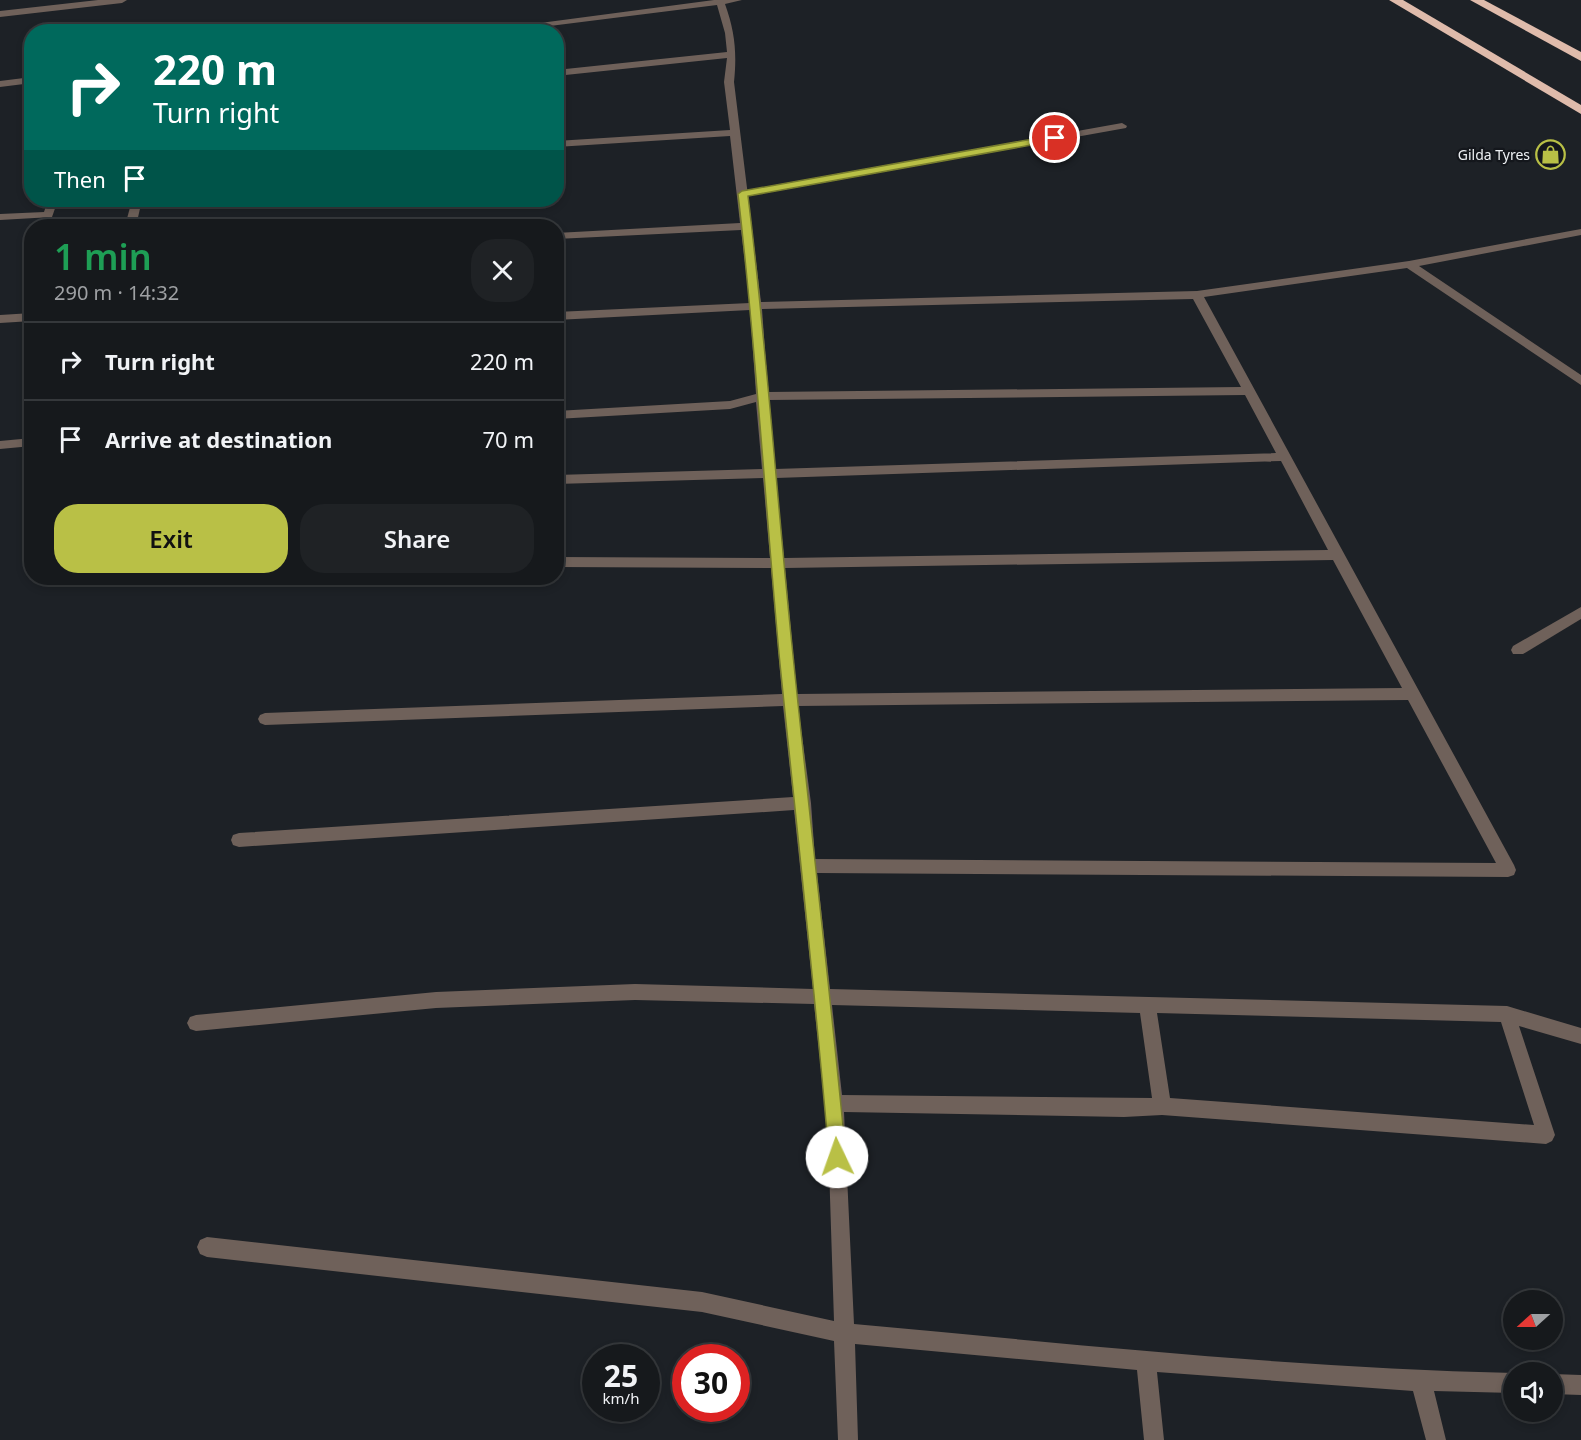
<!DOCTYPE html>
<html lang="en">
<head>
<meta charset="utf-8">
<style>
	:root { --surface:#16191c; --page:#1f2225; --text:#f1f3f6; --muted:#9ea0a3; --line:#35383b; --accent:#b9c046 }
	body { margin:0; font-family:"Noto Sans",sans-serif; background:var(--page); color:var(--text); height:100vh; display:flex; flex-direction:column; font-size:22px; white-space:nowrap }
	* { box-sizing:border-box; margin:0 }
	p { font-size:20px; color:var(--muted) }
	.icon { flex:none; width:33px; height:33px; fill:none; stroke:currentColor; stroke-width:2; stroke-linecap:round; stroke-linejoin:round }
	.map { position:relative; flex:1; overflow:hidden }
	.drawer { position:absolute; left:24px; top:219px; width:540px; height:366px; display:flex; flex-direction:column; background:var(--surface); border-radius:24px; box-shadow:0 3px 9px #0003,0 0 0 2px var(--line) }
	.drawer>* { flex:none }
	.hud { position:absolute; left:24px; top:24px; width:540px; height:183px; border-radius:24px; box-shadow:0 3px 9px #0003,0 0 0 2px var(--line); background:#00695c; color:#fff; overflow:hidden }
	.needle { width:39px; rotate:249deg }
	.controls { position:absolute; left:1503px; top:1290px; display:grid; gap:12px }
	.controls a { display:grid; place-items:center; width:60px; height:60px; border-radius:50%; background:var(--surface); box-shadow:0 3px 9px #0003,0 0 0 2px var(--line); font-size:30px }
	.speed { position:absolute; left:582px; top:1344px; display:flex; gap:12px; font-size:30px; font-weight:700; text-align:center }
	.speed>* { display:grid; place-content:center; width:78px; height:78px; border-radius:50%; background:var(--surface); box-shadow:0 3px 9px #0003,0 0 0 2px var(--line); line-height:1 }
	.speed small { font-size:15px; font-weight:400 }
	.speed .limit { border:9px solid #d22; background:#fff; color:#111 }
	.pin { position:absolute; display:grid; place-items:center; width:51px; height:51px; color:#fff; margin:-26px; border:3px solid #fff; border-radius:50%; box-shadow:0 2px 6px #0007 }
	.me { position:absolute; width:66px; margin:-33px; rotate:357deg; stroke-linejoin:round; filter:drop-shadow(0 0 4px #0008) }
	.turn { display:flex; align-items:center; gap:21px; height:126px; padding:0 30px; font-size:27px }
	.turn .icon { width:78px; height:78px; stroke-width:2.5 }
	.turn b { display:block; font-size:42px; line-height:51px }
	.then { display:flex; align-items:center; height:57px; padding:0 30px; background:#0003; gap:12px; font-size:22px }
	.round { display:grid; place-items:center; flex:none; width:63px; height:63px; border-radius:24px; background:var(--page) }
	.summary { display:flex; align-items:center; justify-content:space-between; height:102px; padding:0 30px }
	h1 { font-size:36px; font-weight:600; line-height:45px; color:#1e9e55 }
	.action { display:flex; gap:12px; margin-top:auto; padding:12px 30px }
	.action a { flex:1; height:69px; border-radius:24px; background:var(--accent); color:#111; font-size:24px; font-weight:600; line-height:69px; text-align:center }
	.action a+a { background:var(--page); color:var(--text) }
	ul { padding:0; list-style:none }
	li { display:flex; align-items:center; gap:18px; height:78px; padding:0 30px; border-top:2px solid var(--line) }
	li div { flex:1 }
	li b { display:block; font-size:22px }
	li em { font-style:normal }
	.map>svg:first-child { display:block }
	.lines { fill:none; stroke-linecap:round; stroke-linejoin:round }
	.lane { fill:#6f615a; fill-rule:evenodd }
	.street { fill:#6f615a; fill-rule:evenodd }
	.highway { fill:#dfbbab; fill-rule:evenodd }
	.route { fill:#b9c046; stroke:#787d2e; stroke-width:1.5 }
	.labels { text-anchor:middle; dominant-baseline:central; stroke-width:4.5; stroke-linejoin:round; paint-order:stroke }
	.far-poi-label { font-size:14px; fill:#edf0f3; stroke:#14171c; text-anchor:end }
</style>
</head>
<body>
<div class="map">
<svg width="1581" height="1440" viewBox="0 0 1581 1440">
	<rect width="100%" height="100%" fill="#1d2126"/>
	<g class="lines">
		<!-- lane -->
		<polygon class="lane" points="1122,123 1127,126 1126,128 742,197 737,194 742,191"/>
		<!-- street -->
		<g class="street">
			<polygon points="98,0 127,0 122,3 0,17 0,11"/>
			<path d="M714,0H742L725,4C735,32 737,53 734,82L761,302L1197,291L1409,261L1581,229V235L1419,266L1581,375V385L1407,268L1204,297L1514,865L1516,870L1514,875L1508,877L817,873L830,989L1507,1006L1581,1028V1044L1519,1026L1555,1135L1552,1141L1546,1144L1162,1115L1124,1117L844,1112L854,1324C1073,1344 1293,1368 1514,1373V1393L1434,1391L1446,1440H1426L1413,1391L1157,1372L1164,1440H1144L1137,1370L855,1344L858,1440H838L834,1341L702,1312L207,1257L200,1254L197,1247L200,1240L207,1237L702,1292L834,1321L828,1135L814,1004L635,1000L436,1008L196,1031L190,1029L187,1023L190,1017L196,1015L436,992L635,984L813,989L794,810L239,847L233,845L231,840L233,835L239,833L793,797L783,706L265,725L260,723L258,719L260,715L265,713L782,694L771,568L556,567V557L770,558L763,478L556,484V475L762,469L756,402L730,409L556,419V411L730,401L756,394L750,310L556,320V312L750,303L741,230L556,239V233L740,223L730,136L556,147V141L730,130L724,82L727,58L556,76V70L727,52L725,33L717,5L502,32H471ZM1193,299L1241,387L768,392L762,309ZM1245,395L1276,453L775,469L769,400ZM1281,461L1328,550L784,558L776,478ZM1333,560L1402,688L797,694L785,568ZM1408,700L1496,863L815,859L811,803L798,706ZM832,1005L1140,1013L1152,1098L842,1095ZM1157,1013L1501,1022L1534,1125L1170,1098Z"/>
			<polygon points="32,77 32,83 0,87 0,81"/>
			<polygon points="48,200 58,200 52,217 0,220 0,214 44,212"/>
			<polygon points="132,200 142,200 136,226 125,226"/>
			<polygon points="32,313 32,321 0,323 0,315"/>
			<polygon points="32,438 32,446 0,449 0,441"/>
			<polygon points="1581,607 1581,619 1523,654 1513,654 1511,650 1513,646"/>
			<polygon points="1552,1374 1581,1375 1581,1395 1552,1394"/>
		</g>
		<!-- highway -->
		<g class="highway">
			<polygon points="1389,0 1403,0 1581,105 1581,114"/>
			<polygon points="1470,0 1484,0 1581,52 1581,61"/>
		</g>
	</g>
	<!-- route -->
	<path class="route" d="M1055,135L1059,136V140L748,196C767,349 777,502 793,655C810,822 830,989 846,1157L843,1163L837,1165L832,1163L829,1157C815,989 796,822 779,654C765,501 756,347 738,194L742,191Z"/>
	<!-- icons -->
	<defs>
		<symbol id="shop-ring" viewBox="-11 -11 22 22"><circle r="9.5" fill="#14171c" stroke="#b9c046" stroke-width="1.5"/><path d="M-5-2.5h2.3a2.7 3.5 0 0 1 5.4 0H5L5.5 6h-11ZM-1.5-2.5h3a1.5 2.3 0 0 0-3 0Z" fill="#b9c046"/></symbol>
	</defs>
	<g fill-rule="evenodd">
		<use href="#shop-ring" x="1534" y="138" width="33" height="33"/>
	</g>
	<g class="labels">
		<!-- far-poi labels -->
		<g class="far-poi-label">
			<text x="1530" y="154">Gilda Tyres</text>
		</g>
	</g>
</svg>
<div class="controls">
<a><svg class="needle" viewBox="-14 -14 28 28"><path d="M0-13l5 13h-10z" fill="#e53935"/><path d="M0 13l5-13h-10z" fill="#9ea0a3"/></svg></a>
<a><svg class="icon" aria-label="sound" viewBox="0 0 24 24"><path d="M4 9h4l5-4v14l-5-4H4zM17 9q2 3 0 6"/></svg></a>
</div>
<div class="speed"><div>25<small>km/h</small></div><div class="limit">30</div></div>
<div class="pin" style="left:1055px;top:138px;background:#d93025"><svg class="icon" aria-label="arrive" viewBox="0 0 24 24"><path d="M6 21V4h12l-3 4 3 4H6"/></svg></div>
<svg class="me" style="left:837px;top:1157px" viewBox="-20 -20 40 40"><circle r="19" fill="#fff"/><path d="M0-13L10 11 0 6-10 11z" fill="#b9c046"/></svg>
<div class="hud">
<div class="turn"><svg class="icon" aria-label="right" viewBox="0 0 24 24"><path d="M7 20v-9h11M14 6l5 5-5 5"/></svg><div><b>220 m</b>Turn right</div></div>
<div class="then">Then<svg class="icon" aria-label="arrive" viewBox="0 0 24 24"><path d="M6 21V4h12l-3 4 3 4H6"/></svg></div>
</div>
<section class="drawer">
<div class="summary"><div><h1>1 min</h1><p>290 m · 14:32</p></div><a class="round"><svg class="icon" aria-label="close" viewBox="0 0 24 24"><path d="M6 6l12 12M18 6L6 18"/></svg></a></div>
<ul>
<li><svg class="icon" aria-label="right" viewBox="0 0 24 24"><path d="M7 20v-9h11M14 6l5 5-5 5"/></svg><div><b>Turn right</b></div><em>220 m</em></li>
<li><svg class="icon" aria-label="arrive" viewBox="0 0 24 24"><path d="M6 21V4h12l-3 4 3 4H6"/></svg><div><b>Arrive at destination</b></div><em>70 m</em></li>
</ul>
<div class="action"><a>Exit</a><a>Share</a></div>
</section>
</div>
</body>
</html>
